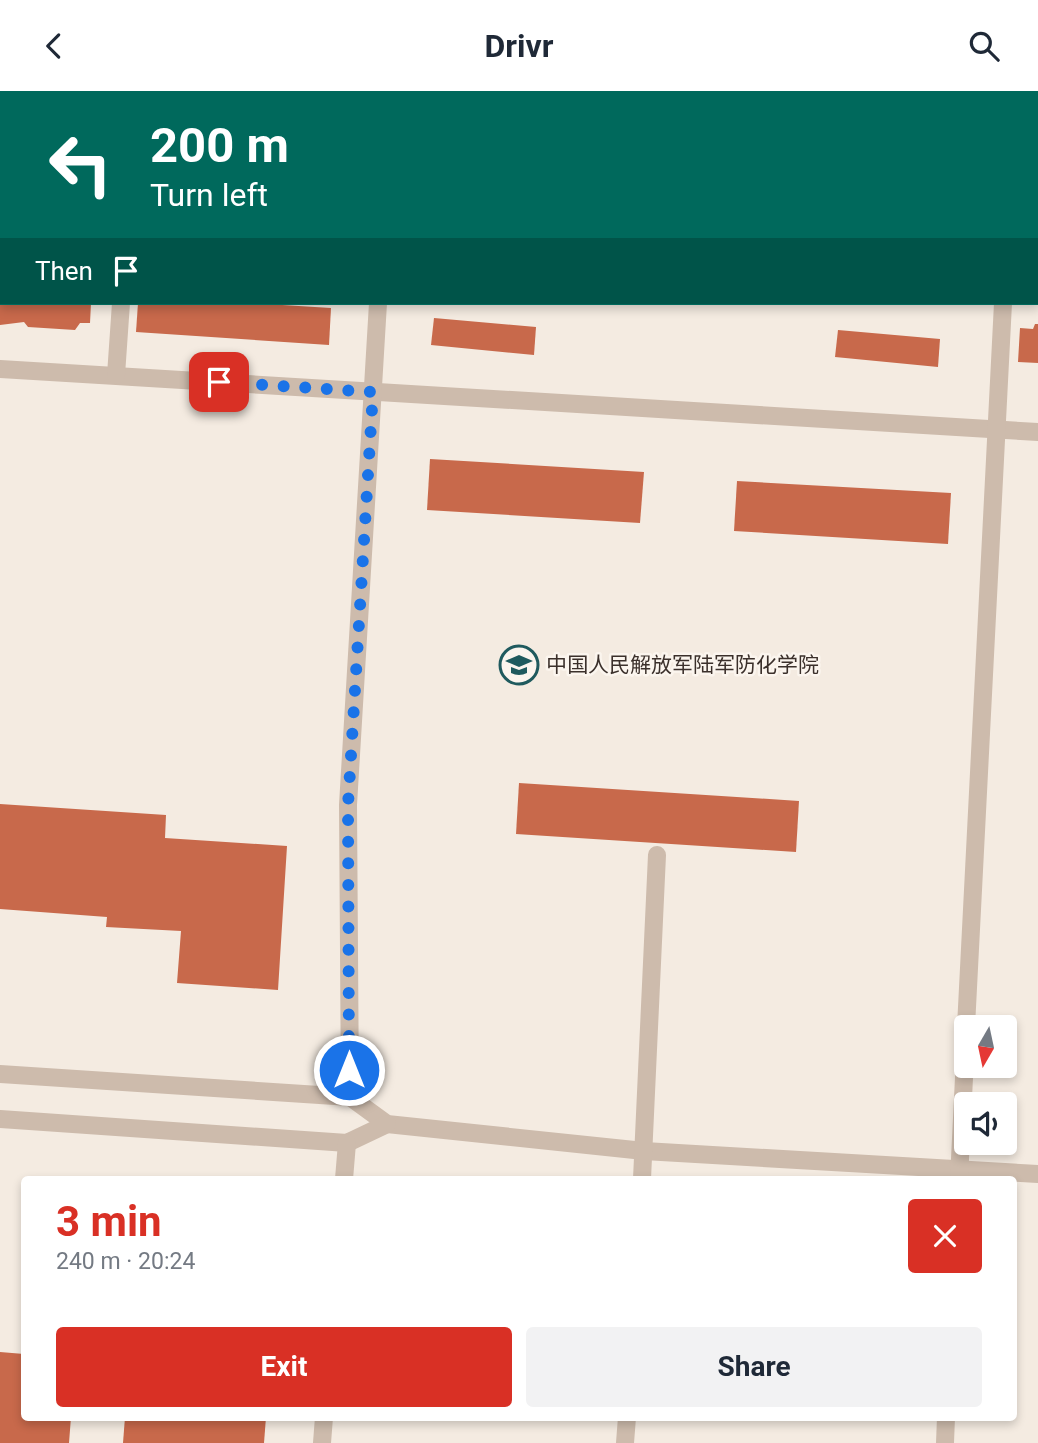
<!DOCTYPE html>
<html lang="en">
<head>
<meta charset="utf-8">
<style>
	:root { --surface:#fff; --page:#f2f2f3; --text:#1f2937; --muted:#747a83; --accent:#d93025 }
	body { margin:0; font-family:Roboto,"Noto Sans SC",sans-serif; background:var(--page); color:var(--text); height:100vh; display:flex; flex-direction:column; font-size:26px; white-space:nowrap }
	* { box-sizing:border-box; margin:0 }
	p { font-size:23px; color:var(--muted) }
	.icon { flex:none; width:38px; height:38px; fill:none; stroke:currentColor; stroke-width:2; stroke-linecap:round; stroke-linejoin:round }
	.map { position:relative; flex:1; overflow:hidden }
	.details { position:absolute; left:21px; top:1085px; width:996px; height:245px; display:flex; flex-direction:column; background:var(--surface); border-radius:7px; box-shadow:0 4px 10px #0003 }
	.details>* { flex:none }
	.hud { position:absolute; left:0px; top:0px; width:1040px; height:214px; box-shadow:0 4px 10px #0003; background:#00695c; color:#fff; overflow:hidden }
	.needle { width:46px; rotate:189deg }
	.buttons { position:absolute; left:954px; top:924px; display:grid; gap:14px }
	.buttons a { display:grid; place-items:center; width:63px; height:63px; border-radius:7px; background:var(--surface); box-shadow:0 4px 10px #0003; font-size:35px }
	.pin { position:absolute; display:grid; place-items:center; width:60px; height:60px; color:#fff; margin:-30px; border-radius:14px; box-shadow:0 4px 10px #0006 }
	.me { position:absolute; width:77px; margin:-38px; rotate:0deg; stroke-linejoin:round; filter:drop-shadow(0 0 5px #0008) }
	.turn { display:flex; align-items:center; gap:24px; height:147px; padding:0 35px; font-size:32px }
	.turn .icon { width:91px; height:91px; stroke-width:2.5 }
	.turn b { display:block; font-size:49px; line-height:60px }
	.then { display:flex; align-items:center; height:66px; padding:0 35px; background:#0003; gap:14px; font-size:26px }
	.round { display:grid; place-items:center; flex:none; width:74px; height:74px; border-radius:7px; background:var(--page) }
	.summary { display:flex; align-items:center; justify-content:space-between; height:119px; padding:0 35px }
	h1 { font-size:42px; font-weight:700; line-height:52px; color:var(--accent) }
	.primary-button { display:flex; gap:14px; margin-top:auto; padding:14px 35px }
	.primary-button a { flex:1; height:80px; border-radius:7px; background:var(--accent); color:#fff; font-size:28px; font-weight:700; line-height:80px; text-align:center }
	.primary-button a+a { background:var(--page); color:var(--text) }
	header { display:flex; justify-content:space-between; align-items:center; height:91px; padding:0 35px; background:var(--surface); font-size:32px; font-weight:700 }
	.map>svg:first-child { display:block }
	.building { fill:#c8694b }
	.lines { fill:none; stroke-linecap:round; stroke-linejoin:round }
	.minor { stroke:#cdbbac; stroke-width:18 }
	.route { stroke:#1a73e8; stroke-width:12; stroke-dasharray:0 21.6 }
	.labels { text-anchor:middle; dominant-baseline:central; stroke-width:5; stroke-linejoin:round; paint-order:stroke }
	.poi-label { font-size:21px; fill:#3b302b; stroke:#fbf5ee; text-anchor:start }
</style>
</head>
<body>
<header><svg class="icon" aria-label="back" viewBox="0 0 24 24"><path d="M15 5l-7 7 7 7"/></svg>Drivr<svg class="icon" aria-label="search" viewBox="0 0 24 24"><circle cx="10" cy="10" r="6"/><path d="M15 15l6 6"/></svg></header>
<div class="map">
<svg width="1038" height="1352" viewBox="0 0 1038 1352">
	<rect width="100%" height="100%" fill="#f4ebe1"/>
	<!-- building -->
	<g class="building">
		<polygon points="0,212 91,212 90,232 80,232 75,239 28,236 24,231 0,234"/>
		<polygon points="138,212 252,212 331,217 329,254 136,241"/>
		<polygon points="434,227 536,236 534,264 431,254"/>
		<polygon points="1035,233 1038,233 1038,272 1018,271 1020,237 1033,238"/>
		<polygon points="838,239 940,248 938,276 835,266"/>
		<polygon points="430,368 644,381 640,432 427,419"/>
		<polygon points="737,390 951,402 948,453 734,440"/>
		<polygon points="519,692 799,710 796,761 516,743"/>
		<polygon points="0,713 166,724 165,747 287,755 278,899 177,892 181,840 106,836 107,826 0,818"/>
		<polygon points="0,1261 24,1263 24,1326 71,1326 69,1352 0,1352"/>
		<polygon points="125,1326 266,1326 264,1352 123,1352"/>
	</g>
	<g class="lines">
		<!-- minor -->
		<g class="minor">
			<polyline points="134,2 134,0"/>
			<polyline points="390,2 390,0"/>
			<polyline points="1014,2 1014,0"/>
			<polyline points="0,278 1038,341"/>
			<polyline points="116,284 121,212"/>
			<polyline points="966,936 1003,212"/>
			<polyline points="0,983 350,1006 387,1033 644,1060 1038,1083"/>
			<polyline points="350,1006 348,714 378,212"/>
			<polyline points="0,1028 347,1052 387,1033"/>
			<polyline points="344,1088 347,1052"/>
			<polyline points="642,1088 657,764"/>
			<polyline points="959,1088 966,946"/>
			<polyline points="322,1352 324,1326"/>
			<polyline points="625,1352 627,1326"/>
			<polyline points="945,1352 946,1326"/>
		</g>
	</g>
	<g class="lines">
		<!-- route -->
		<polyline class="route" points="219,291 373,301 348,714 349,979"/>
	</g>
	<!-- icons -->
	<defs>
		<symbol id="university-ring" viewBox="-11 -11 22 22"><circle r="9.5" fill="#fbf5ee" stroke="#1f5a5e" stroke-width="1.5"/><path d="M0-5L7-2L0 1L-7-2ZM-4 1L0 2.5L4 1V4Q0 6-4 4Z" fill="#1f5a5e"/></symbol>
	</defs>
	<g fill-rule="evenodd">
		<use href="#university-ring" x="497" y="552" width="44" height="44"/>
	</g>
	<g class="labels">
		<!-- poi labels -->
		<g class="poi-label">
			<text x="546" y="574">中国人民解放军陆军防化学院</text>
		</g>
	</g>
</svg>
<div class="buttons">
<a><svg class="needle" viewBox="-14 -14 28 28"><path d="M0-13l5 13h-10z" fill="#e53935"/><path d="M0 13l5-13h-10z" fill="#747a83"/></svg></a>
<a><svg class="icon" aria-label="sound" viewBox="0 0 24 24"><path d="M4 9h4l5-4v14l-5-4H4zM17 9q2 3 0 6"/></svg></a>
</div>
<div class="pin" style="left:219px;top:291px;background:#d93025"><svg class="icon" aria-label="arrive" viewBox="0 0 24 24"><path d="M6 21V4h12l-3 4 3 4H6"/></svg></div>
<svg class="me" style="left:349px;top:979px" viewBox="-20 -20 40 40"><circle r="17" fill="#1a73e8" stroke="#fff" stroke-width="3"/><path d="M0-11L8 9 0 5-8 9z" fill="#fff"/></svg>
<div class="hud">
<div class="turn"><svg class="icon" aria-label="left" viewBox="0 0 24 24"><path d="M17 20v-9H6M10 6l-5 5 5 5"/></svg><div><b>200 m</b>Turn left</div></div>
<div class="then">Then<svg class="icon" aria-label="arrive" viewBox="0 0 24 24"><path d="M6 21V4h12l-3 4 3 4H6"/></svg></div>
</div>
<section class="details">
<div class="summary"><div><h1>3 min</h1><p>240 m · 20:24</p></div><a class="round" style="background:#d93025;color:#fff"><svg class="icon" aria-label="close" viewBox="0 0 24 24"><path d="M6 6l12 12M18 6L6 18"/></svg></a></div>
<div class="primary-button"><a>Exit</a><a>Share</a></div>
</section>
</div>
</body>
</html>
